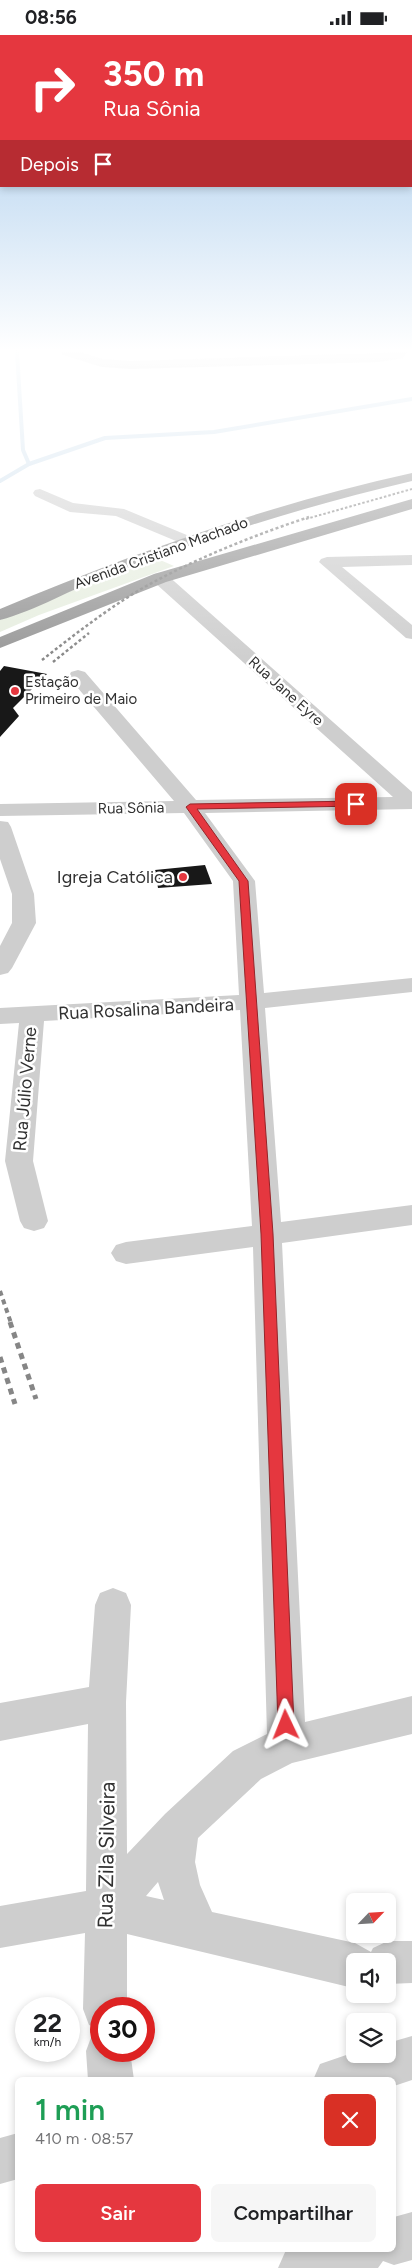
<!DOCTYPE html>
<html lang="pt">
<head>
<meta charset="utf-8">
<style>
	:root { --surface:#fff; --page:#f6f6f6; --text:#202124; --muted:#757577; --accent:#e5373f }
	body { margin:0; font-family:Figtree,sans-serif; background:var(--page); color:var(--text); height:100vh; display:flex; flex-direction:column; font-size:19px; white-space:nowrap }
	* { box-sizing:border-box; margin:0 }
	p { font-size:16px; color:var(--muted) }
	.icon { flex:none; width:28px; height:28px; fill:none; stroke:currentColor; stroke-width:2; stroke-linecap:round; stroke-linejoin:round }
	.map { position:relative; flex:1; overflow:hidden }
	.sheet { position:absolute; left:15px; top:2042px; width:381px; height:175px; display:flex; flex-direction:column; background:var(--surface); border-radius:8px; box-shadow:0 2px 8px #0003 }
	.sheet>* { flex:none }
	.top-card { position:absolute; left:0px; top:0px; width:412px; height:152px; box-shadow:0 2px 8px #0003; background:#e5373f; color:#fff; overflow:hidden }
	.needle { width:32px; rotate:65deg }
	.tools { position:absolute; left:346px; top:1858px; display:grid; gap:10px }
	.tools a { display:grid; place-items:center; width:50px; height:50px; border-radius:8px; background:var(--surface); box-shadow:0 2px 8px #0003; font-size:25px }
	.speed { position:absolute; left:15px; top:1962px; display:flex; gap:10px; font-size:25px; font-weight:700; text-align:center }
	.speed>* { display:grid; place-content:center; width:65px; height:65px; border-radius:50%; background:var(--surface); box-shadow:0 2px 8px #0003; line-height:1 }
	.speed small { font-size:12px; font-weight:400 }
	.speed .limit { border:8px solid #d22; background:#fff; color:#111 }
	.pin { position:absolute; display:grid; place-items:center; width:42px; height:42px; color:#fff; margin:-21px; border-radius:10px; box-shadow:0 2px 8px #0006 }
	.me { position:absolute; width:55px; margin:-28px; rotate:358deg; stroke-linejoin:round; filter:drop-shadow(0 0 4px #0008) }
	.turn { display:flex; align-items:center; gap:18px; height:105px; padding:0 20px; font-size:22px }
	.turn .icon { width:65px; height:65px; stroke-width:2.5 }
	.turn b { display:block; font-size:35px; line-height:42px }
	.then { display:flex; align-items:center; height:48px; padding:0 20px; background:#0003; gap:10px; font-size:19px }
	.round { display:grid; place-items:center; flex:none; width:52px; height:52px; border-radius:8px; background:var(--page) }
	.headline { display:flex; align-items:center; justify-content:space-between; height:85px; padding:0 20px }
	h1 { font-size:30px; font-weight:600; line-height:38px; color:#1e9e55 }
	.action { display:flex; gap:10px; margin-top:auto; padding:10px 20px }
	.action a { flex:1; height:58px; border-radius:8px; background:var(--accent); color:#fff; font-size:20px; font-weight:600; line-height:58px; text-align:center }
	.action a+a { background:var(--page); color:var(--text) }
	.status { display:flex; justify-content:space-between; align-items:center; height:35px; padding:0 25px; background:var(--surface); direction:ltr }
	.status svg { height:14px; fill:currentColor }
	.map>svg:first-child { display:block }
	.green { fill:#e7eee0 }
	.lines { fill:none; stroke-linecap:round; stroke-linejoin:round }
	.stream { stroke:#cddfed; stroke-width:4 }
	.building { fill:#181818 }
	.minor { fill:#cecece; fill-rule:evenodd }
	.highway { fill:#989898; fill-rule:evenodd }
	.rail-far3 { stroke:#868686; stroke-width:2; stroke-dasharray:2.5 2; stroke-linecap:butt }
	.rail-far2 { stroke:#868686; stroke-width:2.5; stroke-dasharray:3 2.5; stroke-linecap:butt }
	.rail-far1 { stroke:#868686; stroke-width:4; stroke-dasharray:5 4; stroke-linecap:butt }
	.rail { stroke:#868686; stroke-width:5; stroke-dasharray:6 5; stroke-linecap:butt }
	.route { fill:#e5373f; stroke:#952429 }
	.poi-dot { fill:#e5373f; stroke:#fff; stroke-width:2 }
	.labels { text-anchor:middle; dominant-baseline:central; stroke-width:5; stroke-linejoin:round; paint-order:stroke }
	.far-street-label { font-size:15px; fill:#313131; stroke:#fff }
	.far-poi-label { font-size:15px; fill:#313131; stroke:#fff; text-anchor:start }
	.poi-label { font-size:18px; fill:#313131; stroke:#fff; text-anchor:end }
	.street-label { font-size:18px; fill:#313131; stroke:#fff }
	.near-street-label { font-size:21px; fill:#313131; stroke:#fff }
</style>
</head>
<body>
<div class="status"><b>08:56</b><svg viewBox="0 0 49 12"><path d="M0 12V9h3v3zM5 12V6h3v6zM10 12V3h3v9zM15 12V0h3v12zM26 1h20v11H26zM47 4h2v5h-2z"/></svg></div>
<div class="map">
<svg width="412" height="2233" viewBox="0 0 412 2233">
	<rect width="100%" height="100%" fill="#fff"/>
	<!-- green -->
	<polygon class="green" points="158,524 174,531 39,580 0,597 0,585 38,568"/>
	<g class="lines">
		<!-- stream -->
		<g class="stream">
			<polyline points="17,317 23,415 29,429"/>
			<polyline points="0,446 29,429 105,403 214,397 412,364"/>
		</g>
	</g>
	<!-- building -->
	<g class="building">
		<polygon points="4,631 47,639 13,673 19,681 0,702 0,636"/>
		<polygon points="205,830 212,849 158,853 155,835"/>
	</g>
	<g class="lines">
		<!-- minor -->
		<g class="minor">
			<polygon points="61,317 80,317 103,324 131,326 407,317 403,323 379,327 131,334 102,332 63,320"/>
			<polygon points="40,454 73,468 124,474 194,503 196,506 194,509 188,511 116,481 70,477 35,461 33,458 35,455"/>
			<polygon points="412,520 412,530 342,532 412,590 412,604 406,603 319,527 321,524 327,522"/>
			<path d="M160,538L166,539L412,757V774L205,778L255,846L264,958L412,943V957L265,973L281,1187L412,1170V1190L282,1208L305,1687L412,1661V1699L292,1728L261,1744L198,1803L195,1827L200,1850L212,1877L355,1908L371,1917L373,1913L388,1906H412V1948L388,1949V1926H355V1952H349L127,1899V1974H101V1994L89,1990L83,1974L85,1898L0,1913V1871L86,1856L88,1689L0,1706V1668L89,1652L95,1570L100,1558L113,1553L126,1558L131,1570L126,1667L127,1819L165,1779L233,1716L267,1699L253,1212L126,1229L116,1226L111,1218L116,1210L126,1207L252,1191L240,975L44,986L33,1126L48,1186L44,1193L34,1196L24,1193L20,1186L5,1126L19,988L0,989V973L239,960L233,846L184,778L0,781V769L174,766L71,645L69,641L71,637L78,635L85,637L196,765L393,762L154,547L152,543L154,539ZM158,1847L164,1865L146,1861Z"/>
			<polygon points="0,786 8,787 11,792 34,859 36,888 12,933 8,938 0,940 0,911 12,888 12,859 0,824"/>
			<polygon points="101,1996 101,2016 130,2016 134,2045 88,2045 86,2016 92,2000"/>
			<polygon points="412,2001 412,2045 394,2051 394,2045 313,2045 320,2029 355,2017 355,2019 388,2019 388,2008"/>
			<polygon points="18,2098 18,2144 0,2149 0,2103"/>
			<polygon points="412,2177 412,2225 394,2230 383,2226 378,2233 278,2233 286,2215 394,2215 394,2182"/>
		</g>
		<!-- highway -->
		<g class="highway">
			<path d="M412,438V446C309,470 207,502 108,540C74,553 35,576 0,585V574C135,517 268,470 412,438Z"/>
			<polygon points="412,464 412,474 166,547 0,613 0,602 154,539"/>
		</g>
		<!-- rail-far3 -->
		<polyline class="rail-far3" points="306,484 412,454"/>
		<!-- rail-far2 -->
		<g class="rail-far2">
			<path d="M42,625C74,600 106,575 141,554C194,524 252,501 309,482"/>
			<polyline points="53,627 89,598"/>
		</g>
		<!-- rail-far1 -->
		<polyline class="rail-far1" points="0,1256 11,1288"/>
		<!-- rail -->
		<g class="rail">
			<polyline points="10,1287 36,1364"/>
			<polyline points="0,1322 15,1369"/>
		</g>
	</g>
	<!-- sky -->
	<linearGradient id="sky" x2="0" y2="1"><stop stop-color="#9dc5ea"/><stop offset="0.5" stop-color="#fff"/><stop offset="1" stop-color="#fff" stop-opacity="0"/></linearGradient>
	<rect width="412" height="630" fill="url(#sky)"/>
	<!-- route -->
	<polygon class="route" points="356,766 359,767 359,771 197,774 248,846 273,1199 294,1690 292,1696 286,1698 281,1696 278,1690 261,1199 239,846 186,772 190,769"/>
	<!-- markers -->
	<g class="poi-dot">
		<circle cx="15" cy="656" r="5"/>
		<circle cx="183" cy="842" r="5"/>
	</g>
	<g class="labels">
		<!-- far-street labels -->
		<g class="far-street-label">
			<text transform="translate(161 518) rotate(-20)">Avenida Cristiano Machado</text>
			<text transform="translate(286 656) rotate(42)">Rua Jane Eyre</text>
			<text transform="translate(131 773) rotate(-1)">Rua Sônia</text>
		</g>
		<!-- far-poi labels -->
		<g class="far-poi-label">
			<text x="25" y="647">Estação<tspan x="25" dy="17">Primeiro de Maio</tspan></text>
		</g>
		<!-- poi labels -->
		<g class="poi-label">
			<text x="173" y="842">Igreja Católica</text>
		</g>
		<!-- street labels -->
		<g class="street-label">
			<text transform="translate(146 974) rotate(-3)">Rua Rosalina Bandeira</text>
			<text transform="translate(25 1054) rotate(-85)">Rua Júlio Verne</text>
		</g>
		<!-- near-street labels -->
		<g class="near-street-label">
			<text transform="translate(106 1820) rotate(-89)">Rua Zila Silveira</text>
		</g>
	</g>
</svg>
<div class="tools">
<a><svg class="needle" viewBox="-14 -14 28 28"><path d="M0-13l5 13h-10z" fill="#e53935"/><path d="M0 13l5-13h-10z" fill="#757577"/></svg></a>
<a><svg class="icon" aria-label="sound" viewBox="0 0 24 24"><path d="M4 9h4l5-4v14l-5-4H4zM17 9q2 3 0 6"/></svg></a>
<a><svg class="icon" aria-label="layers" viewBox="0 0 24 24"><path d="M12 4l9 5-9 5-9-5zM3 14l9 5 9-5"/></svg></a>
</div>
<div class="speed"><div>22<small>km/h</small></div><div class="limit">30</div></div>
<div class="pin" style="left:356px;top:769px;background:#d93025"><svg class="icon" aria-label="arrive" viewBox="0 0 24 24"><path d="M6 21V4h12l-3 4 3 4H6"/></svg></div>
<svg class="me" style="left:286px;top:1690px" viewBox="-20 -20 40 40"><path d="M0-17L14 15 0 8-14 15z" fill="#e5373f" stroke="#fff" stroke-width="4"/></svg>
<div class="top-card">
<div class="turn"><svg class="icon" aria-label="right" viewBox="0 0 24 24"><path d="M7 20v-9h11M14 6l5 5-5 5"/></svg><div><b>350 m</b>Rua Sônia</div></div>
<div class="then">Depois<svg class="icon" aria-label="arrive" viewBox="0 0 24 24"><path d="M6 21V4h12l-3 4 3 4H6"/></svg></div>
</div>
<section class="sheet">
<div class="headline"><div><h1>1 min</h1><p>410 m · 08:57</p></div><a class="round" style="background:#d93025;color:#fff"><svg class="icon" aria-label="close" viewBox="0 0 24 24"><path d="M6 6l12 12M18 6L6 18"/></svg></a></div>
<div class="action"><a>Sair</a><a>Compartilhar</a></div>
</section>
</div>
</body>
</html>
